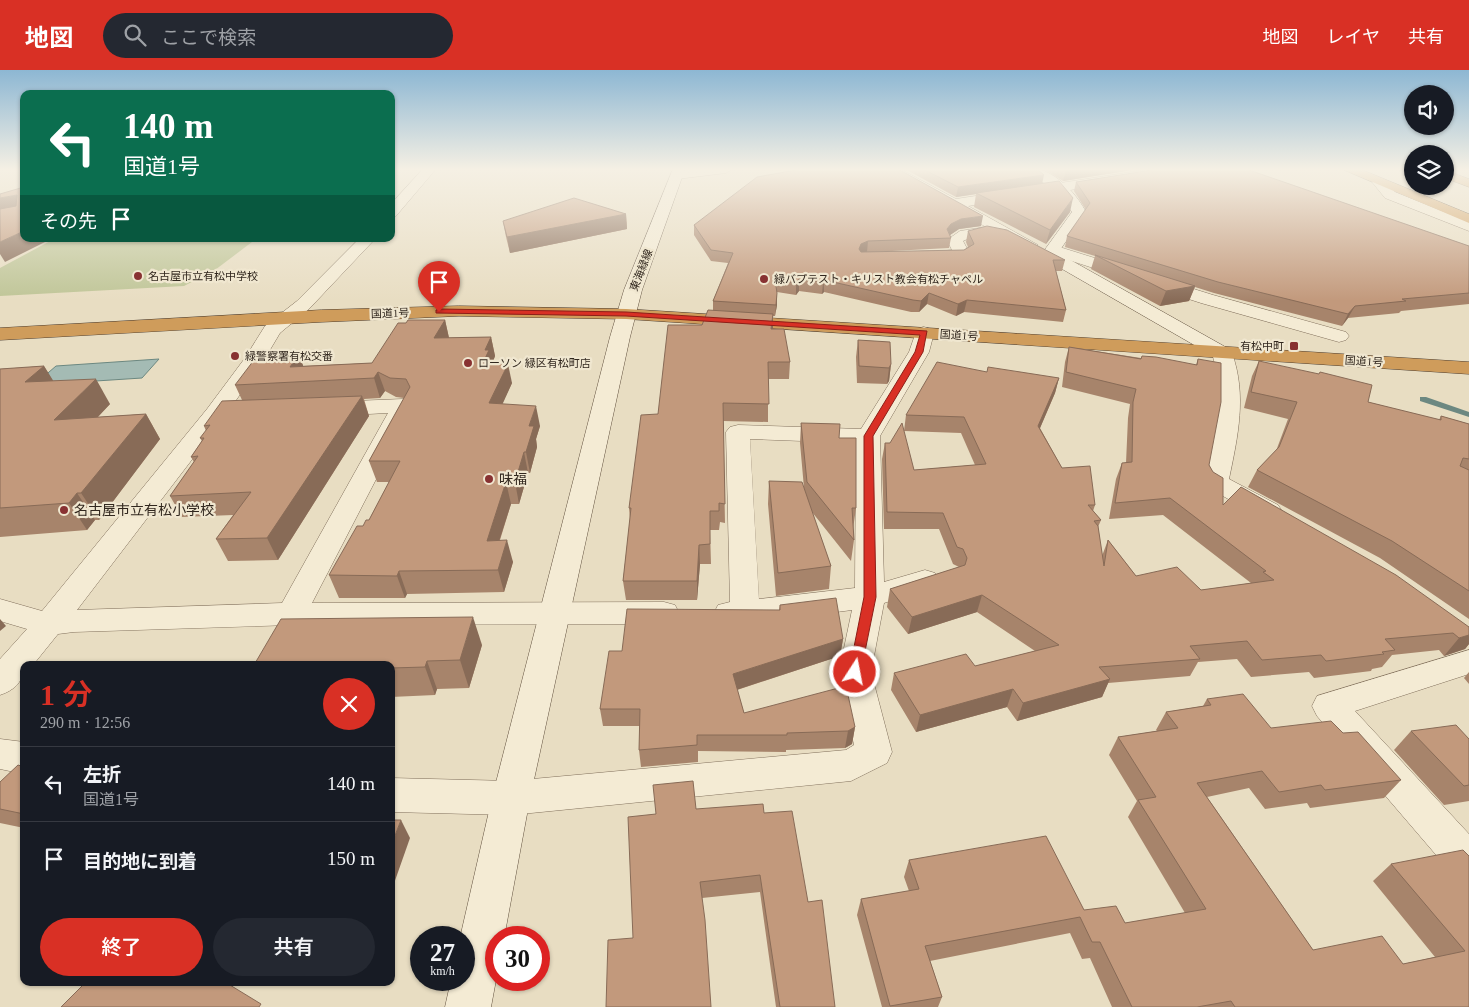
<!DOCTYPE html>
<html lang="ja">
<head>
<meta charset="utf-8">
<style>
	:root { --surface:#171b24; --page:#242831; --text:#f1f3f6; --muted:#9ea1a6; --line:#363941; --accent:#d93025 }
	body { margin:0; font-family:"Times New Roman","Noto Sans JP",serif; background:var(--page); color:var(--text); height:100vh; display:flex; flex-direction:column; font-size:19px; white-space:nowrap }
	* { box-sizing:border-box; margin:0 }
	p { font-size:16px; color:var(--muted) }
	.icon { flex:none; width:28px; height:28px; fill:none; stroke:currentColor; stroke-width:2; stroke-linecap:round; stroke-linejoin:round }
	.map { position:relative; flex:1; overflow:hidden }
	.side { position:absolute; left:20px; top:591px; width:375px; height:325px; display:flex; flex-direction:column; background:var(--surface); border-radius:10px; box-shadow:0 1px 4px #0004 }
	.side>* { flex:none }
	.guide { position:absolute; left:20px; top:20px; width:375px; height:152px; border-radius:10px; box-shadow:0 1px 4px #0004; background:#0b6e4f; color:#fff; overflow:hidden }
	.tools { position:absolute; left:1404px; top:15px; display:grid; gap:10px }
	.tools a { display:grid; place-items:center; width:50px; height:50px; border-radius:50%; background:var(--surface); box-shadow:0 1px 4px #0004; font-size:25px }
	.speed { position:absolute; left:410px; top:856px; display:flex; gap:10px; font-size:25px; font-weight:700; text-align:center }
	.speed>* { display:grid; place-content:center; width:65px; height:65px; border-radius:50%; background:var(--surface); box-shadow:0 1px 4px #0004; line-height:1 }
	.speed small { font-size:12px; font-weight:400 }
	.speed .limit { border:8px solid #d22; background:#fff; color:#111 }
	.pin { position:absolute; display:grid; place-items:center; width:42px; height:42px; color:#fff; margin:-51px -21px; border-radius:50% 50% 50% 0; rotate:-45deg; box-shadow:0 0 5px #0007 }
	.pin .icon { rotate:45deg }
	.me { position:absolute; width:55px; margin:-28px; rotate:11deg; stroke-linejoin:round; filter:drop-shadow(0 0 4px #0008) }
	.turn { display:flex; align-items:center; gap:18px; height:105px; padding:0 20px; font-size:22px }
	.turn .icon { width:65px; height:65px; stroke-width:2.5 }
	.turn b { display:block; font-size:35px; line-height:42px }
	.then { display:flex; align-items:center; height:48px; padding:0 20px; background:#0003; gap:10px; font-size:19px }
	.round { display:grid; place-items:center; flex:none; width:52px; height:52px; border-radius:26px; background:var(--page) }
	.headline { display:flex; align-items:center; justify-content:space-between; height:85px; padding:0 20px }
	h1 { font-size:30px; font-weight:600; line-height:38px; color:var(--accent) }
	.action { display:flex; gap:10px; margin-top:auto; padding:10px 20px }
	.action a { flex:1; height:58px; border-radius:30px; background:var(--accent); color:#fff; font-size:20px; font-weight:600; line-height:58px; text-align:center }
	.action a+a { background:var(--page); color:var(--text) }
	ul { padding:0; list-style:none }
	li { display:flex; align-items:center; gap:15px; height:75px; padding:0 20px; border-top:1px solid var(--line) }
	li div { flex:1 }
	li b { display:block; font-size:19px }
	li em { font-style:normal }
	header { display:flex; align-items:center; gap:30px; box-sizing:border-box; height:70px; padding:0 25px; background:var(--accent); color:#fff }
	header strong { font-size:24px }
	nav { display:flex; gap:28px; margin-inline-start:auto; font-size:18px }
	.search { width:350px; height:45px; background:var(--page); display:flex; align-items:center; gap:12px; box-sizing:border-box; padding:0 18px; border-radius:28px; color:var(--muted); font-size:19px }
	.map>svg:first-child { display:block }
	.green { fill:#bfc597 }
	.water { fill:#a4bbb4; stroke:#6c8881 }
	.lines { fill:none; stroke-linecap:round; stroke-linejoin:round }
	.stream { fill:#6c8881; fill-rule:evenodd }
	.street-casing { stroke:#806f5b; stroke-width:1 }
	.secondary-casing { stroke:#61503e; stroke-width:1 }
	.highway-casing { stroke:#4e3e2f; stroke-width:1 }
	.street { fill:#f4ebd4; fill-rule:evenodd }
	.secondary { fill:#f4ebd4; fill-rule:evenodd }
	.highway { fill:#cf9c5b; fill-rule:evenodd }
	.wall { fill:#a7846b }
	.shaded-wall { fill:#886b57 }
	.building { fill:#c2997c; stroke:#886b57 }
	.route { fill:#d93025; stroke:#8d1f18 }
	.poi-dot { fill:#883232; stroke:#f0e7d0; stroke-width:2 }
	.labels { text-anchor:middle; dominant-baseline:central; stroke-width:4.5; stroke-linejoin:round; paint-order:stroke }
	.far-street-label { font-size:11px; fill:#31271e; stroke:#f0e7d0 }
	.far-poi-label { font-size:11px; fill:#31271e; stroke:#f0e7d0; text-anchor:start }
	.poi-label { font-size:14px; fill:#31271e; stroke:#f0e7d0; text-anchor:start }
</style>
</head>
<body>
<header>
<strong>地図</strong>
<div class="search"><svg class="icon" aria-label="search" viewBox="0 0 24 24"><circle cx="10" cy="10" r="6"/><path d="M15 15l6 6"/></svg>ここで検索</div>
<nav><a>地図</a><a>レイヤ</a><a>共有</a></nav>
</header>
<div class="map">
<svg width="1469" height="937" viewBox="0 0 1469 937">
	<rect width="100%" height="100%" fill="#e8ddc2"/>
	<!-- green -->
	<polygon class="green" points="54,169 242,169 252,172 215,200 184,216 0,226 0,198"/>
	<!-- water -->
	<polygon class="water" points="159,289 142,308 34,315 56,296"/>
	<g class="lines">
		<!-- stream -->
		<polygon class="stream" points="1420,327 1426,327 1469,342 1469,347 1420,331"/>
		<defs>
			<g id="street">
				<polygon points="423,99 436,99 396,146 391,147 391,134"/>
				<polygon points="693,99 732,99 726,103 677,109 671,105 673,102"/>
				<path d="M884,99H900L956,129L1152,99H1184L1178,103L968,136L1038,175L1030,180C1020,177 1012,170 1002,166C993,162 971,167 963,171L970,184L968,187L929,191L921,186L923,183L952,180L947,170L960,161L986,157Z"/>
				<polygon points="1378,108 1383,109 1395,122 1469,152 1469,161 1385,128 1372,112"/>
				<path d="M359,169H375L309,239L280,263L264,290L223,349L77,540L282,533L388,343L329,346L321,344L318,339L321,334L329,332L403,329L411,331L414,336L312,533L664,532L675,535L679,543L675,551L664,554L291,555L74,562L58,564L33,595H24C24,611 15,620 0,625V589L27,559L0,551V529L42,541L207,339L245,288L265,256L297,231Z"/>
				<polygon points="1053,175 1213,225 1346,262 1349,266 1346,270 1339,272 1201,233 1047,183 1045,180 1047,177"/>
				<path d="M924,257L931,259L934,263L929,282L880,366L884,512L925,500L935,503L940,510L935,517L884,533L871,602L892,682L887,693L851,711L511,745L391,742V708L511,711L846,680L854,675L839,602L852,540L745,554H729L718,551L714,543L718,535L730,532L726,362L730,357L738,355L861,359L909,282L917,259ZM750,369L856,373L855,518L759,529Z"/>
				<path d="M1222,277L1229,279L1232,283C1247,325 1238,366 1229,409L1278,435L1282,441L1278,447L1269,449L1260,447L1207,417L1203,412C1214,369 1225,327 1212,283L1215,279Z"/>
				<polygon points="1469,580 1469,604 1355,641 1469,764 1469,812 1455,807 1317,646 1312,636 1317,626"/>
				<polygon points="0,669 24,672 24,704 0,699"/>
			</g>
			<g id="secondary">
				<polygon points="673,99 685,99 642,220 630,267 530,728 504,868 496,868 496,910 491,937 445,937 451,910 464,910 464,868 460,868 492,728 610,267 624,220"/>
				<path d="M1025,99C1030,99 1036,98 1041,100C1060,106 1077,125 1086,142L1058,183L1229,279L1232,283L1229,287L1222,289L1215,287L1043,188L1041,185L1072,142L1060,125Z"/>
			</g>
			<g id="highway">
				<polygon points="1342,99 1360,99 1469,144 1469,153"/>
				<polygon points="1400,99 1412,99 1412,106"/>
				<polygon points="1445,100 1469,109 1469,117 1445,108"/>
				<polygon points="459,236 626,239 1469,292 1469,304 626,249 459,246 321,252 0,270 0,258 321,240"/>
			</g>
		</defs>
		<!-- street casing -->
		<use href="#street" class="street-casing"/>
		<!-- secondary casing -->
		<use href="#secondary" class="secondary-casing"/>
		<!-- highway casing -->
		<use href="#highway" class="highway-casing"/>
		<!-- street -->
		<use href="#street" class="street"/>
		<!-- secondary -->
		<use href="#secondary" class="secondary"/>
		<!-- highway -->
		<use href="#highway" class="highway"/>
	</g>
	<!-- wall -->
	<g class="wall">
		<polygon points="794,99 898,99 981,156 959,159 950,165 951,168 949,178 873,182 964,180 968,177 966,172 968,161 1065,190 1062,201 1056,201 1066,240 1063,252 964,242 956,246 927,234 919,242 911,242 824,222 822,224 799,221 796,225 777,222 777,235 775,246 773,246 773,259 790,292 789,309 768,309 768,352 723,351 725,453 720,452 719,460 710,460 711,494 700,494 697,530 626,530 623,511 630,449 629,438 658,344 702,255 713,241 713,231 728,193 711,191 694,165 694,155 794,101"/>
		<polygon points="905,99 1037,99 1042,113 1070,142 1046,174 974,137 976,124 956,127"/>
		<polygon points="1044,99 1138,99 1063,111"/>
		<polygon points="1076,112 1469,176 1469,234 1401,241 1399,243 1348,248 1342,256 1214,223 1195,217 1189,231 1160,236 1091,199 1095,186 1065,177 1067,166 1086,140 1074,121"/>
		<polygon points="626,144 627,159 510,183 506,167 503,151"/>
		<polygon points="445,250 449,268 491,267 495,286 492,294 512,313 502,334 540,356 536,369 537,377 530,403 528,403 519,434 511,434 500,470 513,492 504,522 407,524 405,528 339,528 329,505 363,456 369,450 389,412 377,412 369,391 404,328 396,327 385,321 380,328 364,329 369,346 278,490 228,491 216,469 233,445 182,447 170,426 194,392 191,387 202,371 200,368 206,361 204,356 242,330 235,315 299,284 303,296 372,293 406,253"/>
		<polygon points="858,270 891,294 889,311 887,314 857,313 856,287"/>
		<polygon points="1069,277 1141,288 1196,295 1198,289 1209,395 1223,435 1469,557 1469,574 1465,579 1444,586 1439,580 1392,585 1382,597 1372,599 1371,601 1314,608 1309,602 1251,607 1237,589 1198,592 1190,606 1108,613 1102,627 1017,651 1007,637 916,662 891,620 894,603 975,596 1035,581 977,542 908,564 887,537 890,519 959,497 953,494 939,459 884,459 882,389 885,373 914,400 975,395 961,363 904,361 906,345 987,302 1059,308 1055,323 1040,358 1062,398 1095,435 1093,441 1101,450 1098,457 1102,486 1108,470 1136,506 1201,520 1251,513 1163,445 1109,449 1116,409 1122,393 1126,393 1128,348 1130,334 1062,317 1065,292"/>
		<polygon points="1259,291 1368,332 1439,350 1441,346 1469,354 1469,549 1380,488 1248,417 1257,400 1276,381 1288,349 1244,338 1252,306"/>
		<polygon points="44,296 53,311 110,334 98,347 146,344 160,369 99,450 95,450 87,460 0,467 0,299"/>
		<polygon points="801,353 839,368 856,438 853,459 854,470 851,491 812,442 831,496 829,519 776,526 768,434 769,411 804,418 800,373"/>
		<polygon points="780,535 843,569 840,586 737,620 744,643 855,657 852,674 845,678 786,680 786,682 698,681 698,692 641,697 639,680 640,656 603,656 600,639 622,581 779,540"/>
		<polygon points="482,575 469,618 437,619 435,625 391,627 391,595"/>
		<polygon points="1469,602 1469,614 1464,608"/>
		<polygon points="1207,629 1271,658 1343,663 1401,710 1384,728 1310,738 1307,733 1265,739 1249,718 1207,727 1313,880 1403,894 1435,887 1373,811 1391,794 1469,786 1469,937 1112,937 1090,888 1082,889 1070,863 930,891 942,927 938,937 882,937 857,845 861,829 909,821 904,807 909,790 1125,853 1185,843 1128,747 1137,731 1109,685 1118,667 1157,661 1156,660 1166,642 1203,636"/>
		<polygon points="1411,661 1469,669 1469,731 1444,735 1394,680"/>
		<polygon points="24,697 24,758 0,753 0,712"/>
		<polygon points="696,739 764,743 808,832 835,937 776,937 760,822 702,828 633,868"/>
	</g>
	<!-- shaded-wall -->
	<g class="shaded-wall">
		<polygon points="1080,99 1138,99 1063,111 1066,101"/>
		<polygon points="1044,105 1042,114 956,127 958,117"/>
		<polygon points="17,125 24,138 0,146 0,128"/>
		<polygon points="1073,128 1070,142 1046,174 1050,160"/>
		<polygon points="626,144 627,159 510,183 507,167"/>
		<polygon points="983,146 981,156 959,159 950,165 947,159 951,154 961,149"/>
		<polygon points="24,161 24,169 51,169 5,192 0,184 0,172"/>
		<polygon points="868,171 867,182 859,185 859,179 861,174"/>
		<polygon points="799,209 799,221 796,225 796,213"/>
		<polygon points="824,210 824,222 822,224 823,212"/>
		<polygon points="1195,216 1189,231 1160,236 1166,221"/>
		<polygon points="777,223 777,235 775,246 776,235"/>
		<polygon points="929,223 927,234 919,242 921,231"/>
		<polygon points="967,230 964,242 956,246 958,234"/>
		<polygon points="1355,236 1348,248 1342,256 1348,244"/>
		<polygon points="773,244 773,260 771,259"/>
		<polygon points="445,250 449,268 434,268"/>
		<polygon points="491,267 495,286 492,294 483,293 485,280"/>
		<polygon points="299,284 306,304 290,297"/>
		<polygon points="508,294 512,313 494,353 489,333"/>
		<polygon points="891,294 889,311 887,314 889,298"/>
		<polygon points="44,296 59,320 25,312"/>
		<polygon points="378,302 385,321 380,328 374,308"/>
		<polygon points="1059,308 1055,323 1034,372 1038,356"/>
		<polygon points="96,309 110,334 71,375 54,350"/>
		<polygon points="362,326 369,346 278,490 267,468"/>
		<polygon points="536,336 540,356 536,369 537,377 530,403 526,382 529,356"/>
		<polygon points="146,344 160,369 99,450 81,423"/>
		<polygon points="524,382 528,403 519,434 515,412"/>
		<polygon points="506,412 511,434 492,493 487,471"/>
		<polygon points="77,423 95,450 87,460 69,433"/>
		<polygon points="507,470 513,492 504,522 498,500"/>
		<polygon points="699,475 700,494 697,530 697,511"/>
		<polygon points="399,501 407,524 405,528 397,506"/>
		<polygon points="982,525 977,542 908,564 912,547"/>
		<polygon points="473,547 482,575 469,618 460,590"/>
		<polygon points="0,549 6,556 0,561"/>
		<polygon points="1469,565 1469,574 1465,579 1444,586 1459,568"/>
		<polygon points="843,569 840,586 733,621 733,604"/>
		<polygon points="427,591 437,619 435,625 425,597"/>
		<polygon points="1110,609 1102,627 1017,651 1023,633"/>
		<polygon points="1013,619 1007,637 916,662 920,645"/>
		<polygon points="855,657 852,674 845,678 848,661"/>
		<polygon points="401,750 410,768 391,822 391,776"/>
	</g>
	<!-- building -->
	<g class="building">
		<polygon points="796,99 898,99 983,146 961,149 951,154 947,159 951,168 868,171 861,174 859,179 861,182 964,180 974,174 968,161 987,156 1007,160 1065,190 1053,190 1066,240 967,230 958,234 929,223 921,231 913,230 824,210 823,212 799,209 796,213 775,210 777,223 776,235 713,231 733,183 711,180 694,155 757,107 796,100"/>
		<polygon points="923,99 1037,99 1044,105 958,117"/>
		<polygon points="1062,99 1080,99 1066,101"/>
		<polygon points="1158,99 1246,99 1469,176 1469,223 1402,229 1406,231 1355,236 1348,244 1218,212 1067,166 1090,133 1076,112"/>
		<polygon points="1059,111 1073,128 1050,160 976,123"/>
		<polygon points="24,117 24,161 0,172 0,139 16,136 17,125 0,128 0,124"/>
		<polygon points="574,128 626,144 507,167 503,151"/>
		<polygon points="1095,185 1195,216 1166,221"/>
		<polygon points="708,240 773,244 771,259 784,259 790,292 768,292 769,334 723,333 725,434 719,433 719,441 710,441 710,474 699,475 697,511 623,511 631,438 629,438 641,345 658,344 668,255 702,255"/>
		<polygon points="408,250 445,250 434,268 491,267 485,280 489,280 483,293 508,294 489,333 536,336 529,356 534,356 526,382 524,382 515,412 506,412 487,471 507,470 498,500 399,501 397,506 329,505 357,456 363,456 366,450 369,450 400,391 369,391 410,317 406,309 390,308 378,302 374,308 235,315 257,286 299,284 290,297 372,293 398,253 406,253"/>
		<polygon points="858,270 890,272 891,294 889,298 859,296"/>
		<polygon points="1069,277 1141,289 1142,286 1156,287 1197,295 1198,289 1221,293 1221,332 1209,395 1213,402 1223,408 1223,435 1241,417 1396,505 1469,557 1469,565 1459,568 1453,563 1385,569 1395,580 1382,582 1384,584 1326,591 1321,585 1262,590 1247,571 1190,576 1200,589 1099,597 1110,609 1023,633 1013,619 920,645 894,603 966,584 975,596 1059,575 982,525 912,547 890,519 965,495 967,488 963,479 957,477 943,443 887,442 885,373 890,373 902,353 914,400 986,394 964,347 906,345 937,292 987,302 988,297 1059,308 1038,356 1062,398 1090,396 1095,435 1088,435 1101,450 1094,451 1098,456 1104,496 1108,470 1136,506 1177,497 1201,520 1274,510 1263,502 1266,501 1170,428 1115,433 1122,393 1132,392 1133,332 1136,319 1066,302"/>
		<polygon points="1259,291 1319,304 1320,302 1372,315 1368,332 1441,350 1441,346 1469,354 1469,389 1463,388 1460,396 1469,400 1469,521 1392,471 1257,400 1279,377 1297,332 1251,322"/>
		<polygon points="44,296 25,312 96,309 54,350 146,344 81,423 77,423 69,433 0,438 0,299"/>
		<polygon points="362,326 267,468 216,469 251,422 170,426 198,386 191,387 204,368 200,368 210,355 204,356 222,331"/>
		<polygon points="801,353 840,354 839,368 856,368 856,438 852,438 854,470 807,412"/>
		<polygon points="769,411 802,412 831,496 778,503"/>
		<polygon points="836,528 843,569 733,604 744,643 846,616 855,657 848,661 787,663 787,665 697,665 697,675 639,680 640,639 600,639 609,581 622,581 627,539 780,540 780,535"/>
		<polygon points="473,547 460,590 427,591 425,597 391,598 391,595 254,595 281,549"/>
		<polygon points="1243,624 1271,658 1331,651 1343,663 1358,662 1401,710 1325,720 1321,715 1279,722 1262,701 1197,713 1313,880 1382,866 1403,894 1465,881 1391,794 1463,780 1469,786 1469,937 1235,937 1231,931 1197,937 1132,937 1100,872 1092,872 1080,847 925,876 942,927 890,936 861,829 919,819 909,790 1046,766 1084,840 1116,836 1125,853 1206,839 1138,730 1156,727 1118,667 1178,658 1166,642 1211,635 1207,629"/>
		<polygon points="1456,655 1469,669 1469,715 1464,716 1411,661"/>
		<polygon points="18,695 24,697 24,744 0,739 0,712"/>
		<polygon points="693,711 696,739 763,734 764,743 792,741 808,832 822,830 835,937 780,937 760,805 700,812 705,850 711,937 606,937 608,870 633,868 628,747 656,744 653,715"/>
		<polygon points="391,750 401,750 391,776"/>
		<polygon points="86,912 225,912 261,934 259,937 61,937"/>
	</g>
	<!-- sky -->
	<linearGradient id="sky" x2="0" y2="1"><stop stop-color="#8db7d3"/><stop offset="0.43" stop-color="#f5f0e4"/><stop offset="1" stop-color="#f5f0e4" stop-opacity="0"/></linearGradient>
	<rect width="1469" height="231" fill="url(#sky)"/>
	<!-- route -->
	<polygon class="route" points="439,239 626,242 927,261 923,282 873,366 876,527 860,606 855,607 849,602 864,527 864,366 915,282 920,265 626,246 436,243 436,240"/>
	<!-- markers -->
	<g class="poi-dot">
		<circle cx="138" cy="206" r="5"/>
		<circle cx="764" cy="209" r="5"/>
		<rect x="1289" y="271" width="10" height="10" rx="2.5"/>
		<circle cx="235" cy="286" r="5"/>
		<circle cx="468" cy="293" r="5"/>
		<circle cx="489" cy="409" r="5"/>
		<circle cx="64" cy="440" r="5"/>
	</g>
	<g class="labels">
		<!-- far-street labels -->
		<g class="far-street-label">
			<text transform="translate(641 200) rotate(-69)">東海緑線</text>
			<text transform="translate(390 243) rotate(-2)">国道1号</text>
			<text transform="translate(959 265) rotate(4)">国道1号</text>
			<text transform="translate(1364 291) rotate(4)">国道1号</text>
		</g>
		<!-- far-poi labels -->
		<g class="far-poi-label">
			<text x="148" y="206">名古屋市立有松中学校</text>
			<text x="774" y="209">緑バプテスト・キリスト教会有松チャペル</text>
			<text x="1284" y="276" text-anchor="end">有松中町</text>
			<text x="245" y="286">緑警察署有松交番</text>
			<text x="478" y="293">ローソン 緑区有松町店</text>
		</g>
		<!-- poi labels -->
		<g class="poi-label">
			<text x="499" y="409">味福</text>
			<text x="74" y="440">名古屋市立有松小学校</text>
		</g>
	</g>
</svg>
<div class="tools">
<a><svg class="icon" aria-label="sound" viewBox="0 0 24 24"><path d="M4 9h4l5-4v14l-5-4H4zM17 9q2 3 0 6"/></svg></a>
<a><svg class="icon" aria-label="layers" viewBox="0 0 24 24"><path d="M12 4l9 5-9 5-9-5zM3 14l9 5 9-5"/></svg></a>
</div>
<div class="speed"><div>27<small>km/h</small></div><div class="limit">30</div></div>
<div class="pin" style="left:439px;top:242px;background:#d93025"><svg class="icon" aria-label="arrive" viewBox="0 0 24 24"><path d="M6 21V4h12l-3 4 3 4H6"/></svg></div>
<svg class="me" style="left:855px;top:602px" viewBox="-20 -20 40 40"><circle r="17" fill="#d93025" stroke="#fff" stroke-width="3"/><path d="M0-11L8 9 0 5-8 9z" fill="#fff"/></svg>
<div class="guide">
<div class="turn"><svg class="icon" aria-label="left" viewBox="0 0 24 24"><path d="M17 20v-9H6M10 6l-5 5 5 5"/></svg><div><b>140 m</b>国道1号</div></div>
<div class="then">その先<svg class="icon" aria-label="arrive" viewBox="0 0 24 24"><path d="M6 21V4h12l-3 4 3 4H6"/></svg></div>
</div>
<section class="side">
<div class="headline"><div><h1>1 分</h1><p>290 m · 12:56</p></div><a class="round" style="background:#d93025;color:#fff"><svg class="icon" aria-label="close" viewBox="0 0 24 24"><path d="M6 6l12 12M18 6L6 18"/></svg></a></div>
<ul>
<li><svg class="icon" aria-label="left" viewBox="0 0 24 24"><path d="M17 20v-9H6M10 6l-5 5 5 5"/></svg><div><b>左折</b><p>国道1号</p></div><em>140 m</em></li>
<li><svg class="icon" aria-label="arrive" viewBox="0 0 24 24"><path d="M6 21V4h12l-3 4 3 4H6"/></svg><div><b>目的地に到着</b></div><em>150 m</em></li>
</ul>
<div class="action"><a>終了</a><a>共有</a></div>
</section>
</div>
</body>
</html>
